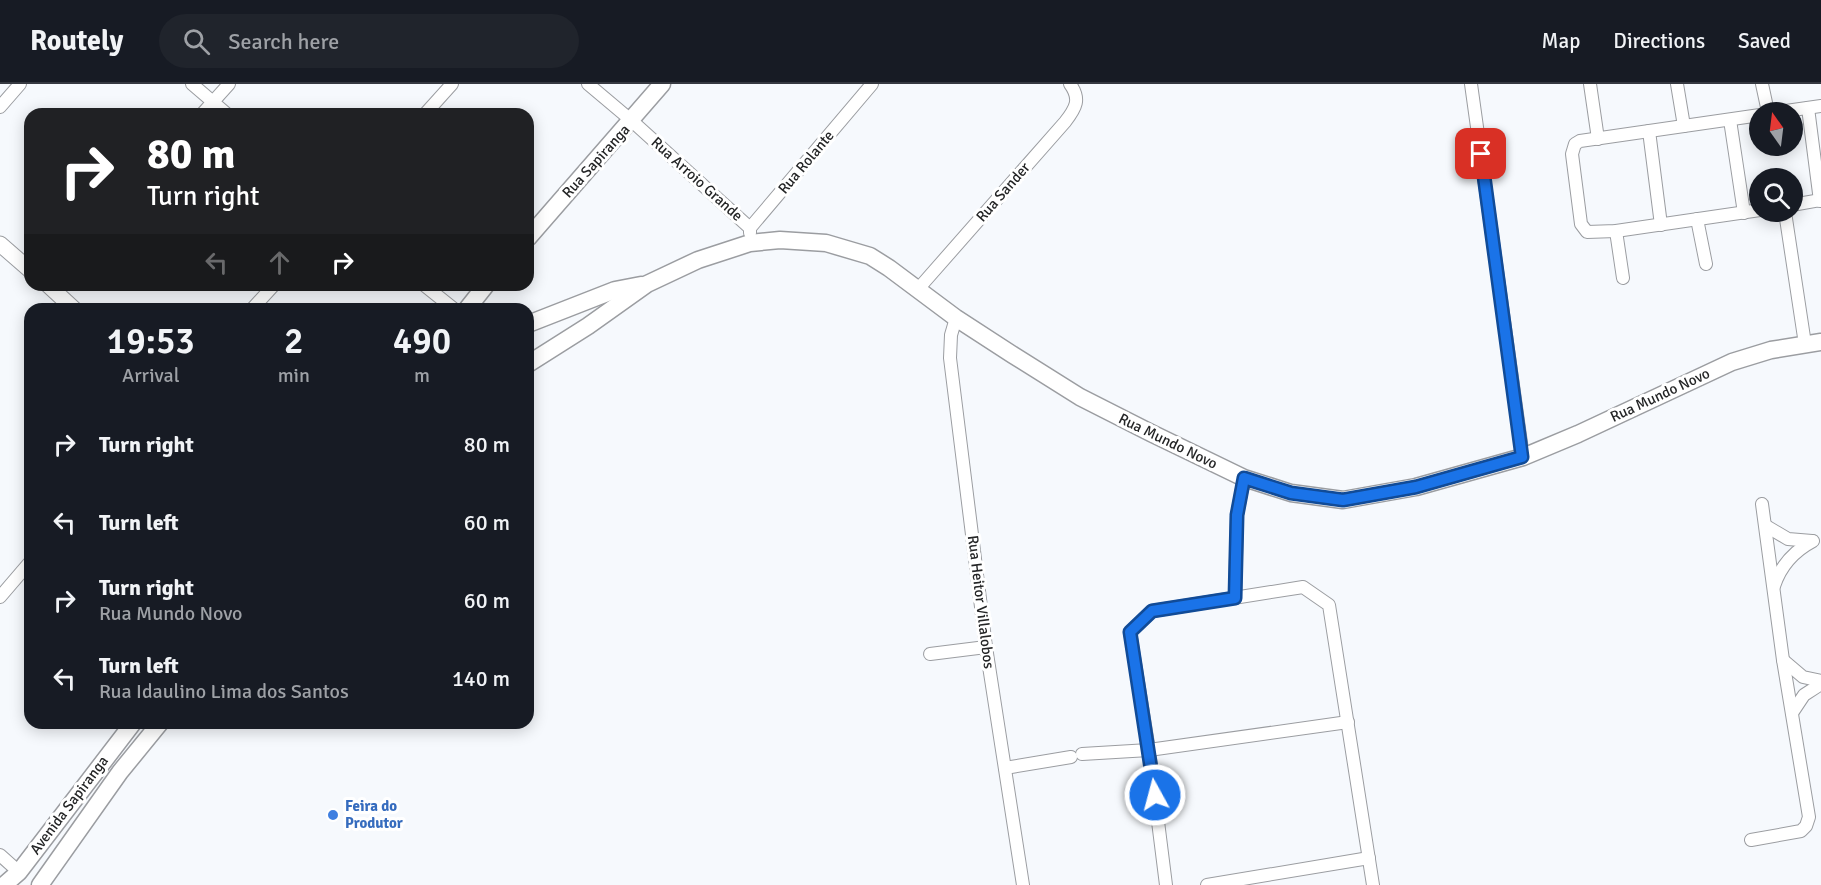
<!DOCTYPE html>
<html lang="en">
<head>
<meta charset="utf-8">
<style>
	:root { --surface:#171b24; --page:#20242c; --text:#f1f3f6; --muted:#9ea1a6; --line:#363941 }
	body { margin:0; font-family:Signika,sans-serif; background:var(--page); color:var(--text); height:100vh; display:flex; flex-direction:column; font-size:22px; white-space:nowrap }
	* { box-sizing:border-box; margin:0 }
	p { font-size:20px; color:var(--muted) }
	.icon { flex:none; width:33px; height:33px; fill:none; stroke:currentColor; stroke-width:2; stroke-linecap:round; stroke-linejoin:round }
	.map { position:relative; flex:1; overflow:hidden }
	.drawer { position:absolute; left:24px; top:219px; width:510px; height:426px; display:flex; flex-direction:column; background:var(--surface); border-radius:18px; box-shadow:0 3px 15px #0003 }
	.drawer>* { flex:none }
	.top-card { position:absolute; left:24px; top:24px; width:510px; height:183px; border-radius:18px; box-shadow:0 3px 15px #0003; background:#202124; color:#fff; overflow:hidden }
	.needle { width:39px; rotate:346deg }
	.buttons { position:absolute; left:1749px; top:18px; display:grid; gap:12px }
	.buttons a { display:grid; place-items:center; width:54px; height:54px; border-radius:50%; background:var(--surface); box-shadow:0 3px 15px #0003; font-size:30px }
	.pin { position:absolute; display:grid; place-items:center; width:51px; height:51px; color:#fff; margin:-26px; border-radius:12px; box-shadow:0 3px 9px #0006 }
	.me { position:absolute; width:66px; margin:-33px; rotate:353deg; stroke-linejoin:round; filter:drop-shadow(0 0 4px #0008) }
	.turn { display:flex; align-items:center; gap:21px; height:126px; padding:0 24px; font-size:27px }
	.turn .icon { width:78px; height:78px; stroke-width:2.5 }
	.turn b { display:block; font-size:42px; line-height:51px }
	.lanes { display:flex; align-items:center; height:57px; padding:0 24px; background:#0003; justify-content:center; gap:30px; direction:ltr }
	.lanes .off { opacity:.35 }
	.eta { display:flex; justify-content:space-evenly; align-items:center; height:102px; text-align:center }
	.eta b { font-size:36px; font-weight:600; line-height:42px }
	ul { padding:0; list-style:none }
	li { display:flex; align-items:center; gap:18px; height:78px; padding:0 24px }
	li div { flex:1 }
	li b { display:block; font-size:22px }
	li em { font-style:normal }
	header { display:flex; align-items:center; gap:36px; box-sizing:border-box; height:84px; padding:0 30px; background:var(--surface); border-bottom:2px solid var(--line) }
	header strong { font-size:28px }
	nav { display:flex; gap:33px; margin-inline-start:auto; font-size:21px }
	.search { width:420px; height:54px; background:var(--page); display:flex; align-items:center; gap:15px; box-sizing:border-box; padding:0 21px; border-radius:33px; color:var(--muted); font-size:22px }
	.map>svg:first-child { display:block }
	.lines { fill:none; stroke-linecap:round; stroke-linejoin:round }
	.minor-casing { stroke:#9b9da1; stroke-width:14 }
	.tertiary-casing { stroke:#9b9da1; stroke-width:17 }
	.secondary-casing { stroke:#9b9da1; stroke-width:19 }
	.minor { stroke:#fff; stroke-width:12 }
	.tertiary { stroke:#fff; stroke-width:15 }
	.secondary { stroke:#fff; stroke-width:16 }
	.route-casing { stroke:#114b97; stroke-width:15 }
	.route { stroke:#1a73e8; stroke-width:10 }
	.shop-dot { fill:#3f7fe0; stroke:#fff; stroke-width:2 }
	.labels { text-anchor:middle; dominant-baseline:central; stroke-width:6; stroke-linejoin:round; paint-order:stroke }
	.street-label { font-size:15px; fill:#242526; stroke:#fff }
	.shop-label { font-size:15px; font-weight:bold; fill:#366cbe; stroke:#fff; text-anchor:start }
</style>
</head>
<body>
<header>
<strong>Routely</strong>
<div class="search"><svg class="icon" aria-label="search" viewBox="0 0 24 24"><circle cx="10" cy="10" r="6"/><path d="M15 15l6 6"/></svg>Search here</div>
<nav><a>Map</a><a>Directions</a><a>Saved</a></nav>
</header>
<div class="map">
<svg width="1821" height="801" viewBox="0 0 1821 801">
	<rect width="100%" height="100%" fill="#f6f9fd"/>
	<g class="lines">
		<defs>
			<g id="minor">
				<polyline points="192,0 227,30"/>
				<polyline points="588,0 632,37 750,144"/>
				<polyline points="1471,0 1523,373"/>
				<polyline points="1590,0 1598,55"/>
				<polyline points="1677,0 1684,42"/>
				<polyline points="1762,0 1768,28"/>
				<polyline points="0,23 20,0"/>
				<polyline points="1808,24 1820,117"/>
				<polyline points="1779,28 1821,22"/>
				<polyline points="202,30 229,0"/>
				<polyline points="425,30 452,0"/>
				<polyline points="1760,31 1580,57 1575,60 1572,70 1581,140 1587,148 1616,147 1760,126"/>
				<polyline points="1730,36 1744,129"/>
				<polyline points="1649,47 1661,141"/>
				<polyline points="1792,121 1821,116"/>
				<polyline points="1785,128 1805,260"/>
				<polyline points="1697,135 1706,180"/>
				<polyline points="1616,147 1623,194"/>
				<polyline points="750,149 750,144 872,0"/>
				<polyline points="424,201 454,225"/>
				<path d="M919,204L1065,38C1076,24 1081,15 1070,0"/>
				<polyline points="252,225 274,201"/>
				<polyline points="956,234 951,251 950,274 986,563 1023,801"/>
				<polyline points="1766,442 1788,455 1812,457"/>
				<path d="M1774,502C1781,481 1794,467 1813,457"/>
				<polyline points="0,513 30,478"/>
				<polyline points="1235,514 1237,431 1244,394"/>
				<polyline points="930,570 986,563"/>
				<polyline points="1783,576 1803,593 1821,597"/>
				<polyline points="1792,629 1804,611 1821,600"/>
				<polyline points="1082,670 1149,666 1348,638"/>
				<polyline points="1005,684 1071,673"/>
				<polyline points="1751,756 1801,747 1806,742 1809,733 1783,576 1762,420"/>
				<polyline points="0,771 19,788"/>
				<polyline points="1166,801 1149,666 1130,548 1152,527 1303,503 1329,521 1373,801"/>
				<polyline points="1207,801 1369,774"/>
			</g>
			<g id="tertiary">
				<polyline points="0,160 30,186"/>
				<polyline points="48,201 74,225"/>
			</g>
			<g id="secondary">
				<polyline points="528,154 662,0"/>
				<polyline points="467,225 486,201"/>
				<polyline points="528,240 615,206 641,201"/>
				<polyline points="528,280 588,242 647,200 698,176 750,159 780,156 826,159 870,172 889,184 956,234 1013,271 1080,313 1151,349 1244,394 1291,409 1343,416 1416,403 1523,373 1578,350 1732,278 1771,266 1821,258"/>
				<polyline points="4,801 19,788 133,639"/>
				<polyline points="40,801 120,688 160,639"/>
			</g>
		</defs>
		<!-- minor casing -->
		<use href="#minor" class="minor-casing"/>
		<!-- tertiary casing -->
		<use href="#tertiary" class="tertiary-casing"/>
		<!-- secondary casing -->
		<use href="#secondary" class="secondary-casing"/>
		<!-- minor -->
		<use href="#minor" class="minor"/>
		<!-- tertiary -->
		<use href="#tertiary" class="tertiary"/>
		<!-- secondary -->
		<use href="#secondary" class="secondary"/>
	</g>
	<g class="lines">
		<defs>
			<polyline id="route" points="1155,711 1130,548 1152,527 1235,514 1237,431 1244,394 1291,409 1343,416 1416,403 1522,373 1481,70"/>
		</defs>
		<!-- route casing -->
		<use href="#route" class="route-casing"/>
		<!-- route -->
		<use href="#route" class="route"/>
	</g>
	<!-- markers -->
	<circle class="shop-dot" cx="333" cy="731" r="6"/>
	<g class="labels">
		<!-- street labels -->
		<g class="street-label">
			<text transform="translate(596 77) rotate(-48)">Rua Sapiranga</text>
			<text transform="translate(806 78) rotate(-50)">Rua Rolante</text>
			<text transform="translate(697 95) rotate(42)">Rua Arroio Grande</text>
			<text transform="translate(1003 108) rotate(-49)">Rua Sander</text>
			<text transform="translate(1660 311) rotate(-25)">Rua Mundo Novo</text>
			<text transform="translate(1168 357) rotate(26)">Rua Mundo Novo</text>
			<text transform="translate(981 518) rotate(83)">Rua Heitor Villalobos</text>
			<text transform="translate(69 721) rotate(-53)">Avenida Sapiranga</text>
		</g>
		<!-- shop labels -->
		<g class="shop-label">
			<text x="345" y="722">Feira do<tspan x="345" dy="17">Produtor</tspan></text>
		</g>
	</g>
</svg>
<div class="buttons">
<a><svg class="needle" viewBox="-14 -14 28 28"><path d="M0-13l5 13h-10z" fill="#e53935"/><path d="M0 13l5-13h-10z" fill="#9ea1a6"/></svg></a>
<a><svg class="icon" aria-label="search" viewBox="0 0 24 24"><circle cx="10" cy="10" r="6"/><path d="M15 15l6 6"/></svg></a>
</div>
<div class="pin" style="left:1481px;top:70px;background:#d93025"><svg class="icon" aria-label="arrive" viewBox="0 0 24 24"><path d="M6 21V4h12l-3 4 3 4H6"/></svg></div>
<svg class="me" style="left:1155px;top:711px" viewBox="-20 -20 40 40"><circle r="17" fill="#1a73e8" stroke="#fff" stroke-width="3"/><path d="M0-11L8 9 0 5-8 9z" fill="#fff"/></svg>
<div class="top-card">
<div class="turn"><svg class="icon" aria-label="right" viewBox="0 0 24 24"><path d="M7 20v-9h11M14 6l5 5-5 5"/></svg><div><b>80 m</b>Turn right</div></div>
<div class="lanes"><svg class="icon off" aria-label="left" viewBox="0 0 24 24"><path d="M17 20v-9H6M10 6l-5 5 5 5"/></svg><svg class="icon off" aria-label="ahead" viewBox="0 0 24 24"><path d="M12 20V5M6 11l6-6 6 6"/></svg><svg class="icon" aria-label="right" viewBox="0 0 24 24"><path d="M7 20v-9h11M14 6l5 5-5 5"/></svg></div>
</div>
<section class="drawer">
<div class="eta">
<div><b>19:53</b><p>Arrival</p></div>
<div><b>2</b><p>min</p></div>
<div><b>490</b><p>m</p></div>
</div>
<ul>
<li><svg class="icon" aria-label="right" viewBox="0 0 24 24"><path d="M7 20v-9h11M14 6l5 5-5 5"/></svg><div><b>Turn right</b></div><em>80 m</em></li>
<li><svg class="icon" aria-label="left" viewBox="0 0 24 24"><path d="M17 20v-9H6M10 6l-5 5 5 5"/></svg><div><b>Turn left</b></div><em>60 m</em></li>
<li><svg class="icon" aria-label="right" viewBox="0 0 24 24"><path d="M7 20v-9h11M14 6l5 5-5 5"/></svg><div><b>Turn right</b><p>Rua Mundo Novo</p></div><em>60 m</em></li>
<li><svg class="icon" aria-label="left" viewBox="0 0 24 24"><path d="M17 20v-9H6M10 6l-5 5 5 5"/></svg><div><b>Turn left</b><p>Rua Idaulino Lima dos Santos</p></div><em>140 m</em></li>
</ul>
</section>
</div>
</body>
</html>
